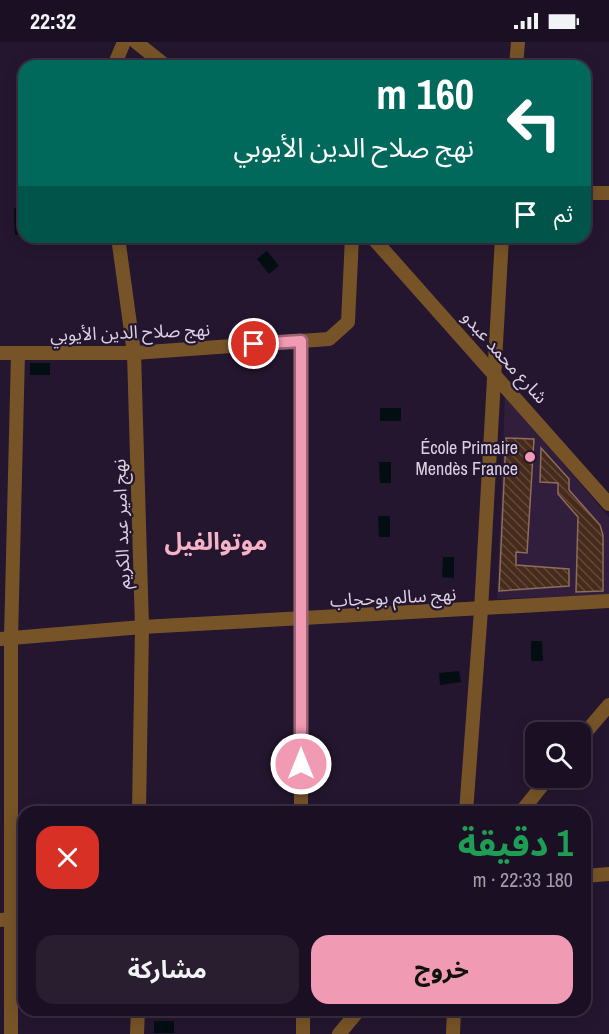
<!DOCTYPE html>
<html lang="ar">
<head>
<meta charset="utf-8">
<style>
	:root { --surface:#1b1023; --page:#281e30; --text:#f1f3f6; --muted:#a09da6; --line:#393041; --accent:#f19ab3 }
	body { margin:0; font-family:"Archivo Narrow","Noto Sans Arabic",sans-serif; background:var(--page); color:var(--text); direction:rtl; height:100vh; display:flex; flex-direction:column; font-size:22px; white-space:nowrap }
	* { box-sizing:border-box; margin:0 }
	p { font-size:20px; color:var(--muted) }
	.icon { flex:none; width:33px; height:33px; fill:none; stroke:currentColor; stroke-width:2; stroke-linecap:round; stroke-linejoin:round }
	.map { position:relative; flex:1; overflow:hidden; direction:ltr }
	.panel { position:absolute; left:18px; top:764px; width:573px; height:210px; display:flex; flex-direction:column; background:var(--surface); border-radius:18px; box-shadow:0 3px 15px #0003,0 0 0 2px var(--line); direction:rtl }
	.panel>* { flex:none }
	.banner { position:absolute; left:18px; top:18px; width:573px; height:183px; border-radius:18px; box-shadow:0 3px 15px #0003,0 0 0 2px var(--line); direction:rtl; background:#00695c; color:#fff; overflow:hidden }
	.controls { position:absolute; left:525px; top:680px; display:grid; gap:12px }
	.controls a { display:grid; place-items:center; width:66px; height:66px; border-radius:12px; background:var(--surface); box-shadow:0 3px 15px #0003,0 0 0 2px var(--line); font-size:30px }
	.pin { position:absolute; display:grid; place-items:center; width:51px; height:51px; color:#fff; margin:-26px; border:3px solid #fff; border-radius:50%; box-shadow:0 2px 6px #0007 }
	.me { position:absolute; width:66px; margin:-33px; rotate:0deg; stroke-linejoin:round; filter:drop-shadow(0 0 4px #0008) }
	.turn { display:flex; align-items:center; gap:21px; height:126px; padding:0 18px; font-size:27px }
	.turn .icon { width:78px; height:78px; stroke-width:2.5 }
	.turn b { display:block; font-size:42px; line-height:51px }
	.then { display:flex; align-items:center; height:57px; padding:0 18px; background:#0003; gap:12px; font-size:22px }
	.round { display:grid; place-items:center; flex:none; width:63px; height:63px; border-radius:18px; background:var(--page) }
	.head { display:flex; align-items:center; justify-content:space-between; height:102px; padding:0 18px }
	h1 { font-size:36px; font-weight:700; line-height:45px; color:#1e9e55 }
	.button { display:flex; gap:12px; margin-top:auto; padding:12px 18px }
	.button a { flex:1; height:69px; border-radius:18px; background:var(--accent); color:#111; font-size:24px; font-weight:700; line-height:69px; text-align:center }
	.button a+a { background:var(--page); color:var(--text) }
	.status { display:flex; justify-content:space-between; align-items:center; height:42px; padding:0 30px; background:var(--surface); direction:ltr }
	.status svg { height:16px; fill:currentColor }
	.map>svg:first-child { display:block }
	.built { fill:#301e3c }
	.water { fill:#030e13 }
	.building { fill:url(#building-back-hatch); stroke:#8d6d5b; stroke-width:1.5 }
	.lines { fill:none; stroke-linecap:round; stroke-linejoin:round }
	.minor { stroke:#775428; stroke-width:14 }
	.route-casing { stroke:#9d6474; stroke-width:15 }
	.route { stroke:#f19ab3; stroke-width:10 }
	.poi-dot { fill:#f19ab3; stroke:#24162f; stroke-width:2 }
	.labels { text-anchor:middle; dominant-baseline:central; stroke-width:4.5; stroke-linejoin:round; paint-order:stroke }
	.street-label { font-size:18px; fill:#dad1e2; stroke:#24162f }
	.poi-label { font-size:18px; fill:#dad1e2; stroke:#24162f; text-anchor:end }
	.district-label { font-size:24px; font-weight:bold; fill:#f5b3c5; stroke:#24162f }
</style>
</head>
<body>
<div class="status"><b>22:32</b><svg viewBox="0 0 49 12"><path d="M0 12V9h3v3zM5 12V6h3v6zM10 12V3h3v9zM15 12V0h3v12zM26 1h20v11H26zM47 4h2v5h-2z"/></svg></div>
<div class="map">
<svg width="609" height="992" viewBox="0 0 609 992">
	<defs>
		<pattern id="building-back-hatch" width="6" height="6" patternUnits="userSpaceOnUse" patternTransform="scale(1.5)"><rect width="6" height="6" fill="#462a1a"/><path d="M-1 5l2 2M0 0l6 6M5-1l2 2" fill="none" stroke="#60483b"/></pattern>
	</defs>
	<rect width="100%" height="100%" fill="#24162f"/>
	<!-- built -->
	<polygon class="built" points="505,354 609,475 609,553 497,557"/>
	<!-- water -->
	<g class="water">
		<polygon points="24,165 24,192 15,193 14,166"/>
		<polygon points="267,209 279,224 269,232 257,217"/>
		<rect x="30" y="321" width="20" height="12"/>
		<rect x="380" y="366" width="21" height="13"/>
		<polygon points="379,420 391,420 391,441 380,441"/>
		<polygon points="378,474 390,474 390,495 379,495"/>
		<polygon points="443,515 454,515 454,536 442,535"/>
		<polygon points="531,599 542,599 543,619 531,619"/>
		<polygon points="459,629 461,640 440,643 439,631"/>
		<polygon points="277,718 288,718 289,738 277,738"/>
		<rect x="154" y="979" width="20" height="12"/>
	</g>
	<!-- building -->
	<g class="building">
		<polygon points="506,396 534,397 527,511 516,510 516,523 569,527 569,544 499,549"/>
		<polygon points="541,406 569,437 569,448 600,483 603,493 603,549 576,550 578,475 558,452 558,441 540,440"/>
	</g>
	<g class="lines">
		<!-- minor -->
		<g class="minor">
			<polyline points="136,0 166,24"/>
			<polyline points="114,24 124,0"/>
			<polyline points="516,24 518,0"/>
			<polyline points="585,151 609,151"/>
			<polyline points="118,195 134,311 142,585 139,770"/>
			<polyline points="372,195 609,462"/>
			<polyline points="0,311 134,311 329,297 348,280 352,195"/>
			<polyline points="0,597 142,585 609,559"/>
			<polyline points="580,697 609,663"/>
			<polyline points="301,770 301,299"/>
			<polyline points="466,770 481,568 502,195"/>
			<polyline points="521,770 549,735"/>
			<polyline points="585,834 609,832"/>
			<polyline points="0,878 24,876"/>
			<polyline points="303,968 303,992"/>
			<polyline points="11,992 11,597 18,311"/>
			<polyline points="137,992 138,968"/>
			<polyline points="339,992 359,968"/>
			<polyline points="453,992 454,968"/>
		</g>
	</g>
	<g class="lines">
		<defs>
			<polyline id="route" points="254,302 301,299 301,722"/>
		</defs>
		<!-- route casing -->
		<use href="#route" class="route-casing"/>
		<!-- route -->
		<use href="#route" class="route"/>
	</g>
	<!-- markers -->
	<circle class="poi-dot" cx="530" cy="415" r="6"/>
	<g class="labels">
		<!-- street labels -->
		<g class="street-label">
			<text transform="translate(130 290) rotate(-2)">نهج صلاح الدين الأيوبي</text>
			<text transform="translate(505 315) rotate(48)">شارع محمد عبدو</text>
			<text transform="translate(121 482) rotate(-92)">نهج امير عبد الكريم</text>
			<text transform="translate(393 555) rotate(-3)">نهج سالم بوحجاب</text>
		</g>
		<!-- poi labels -->
		<g class="poi-label">
			<text x="518" y="405">École Primaire<tspan x="518" dy="21">Mendès France</tspan></text>
		</g>
		<!-- district labels -->
		<g class="district-label">
			<text x="216" y="499">موتوالفيل</text>
		</g>
	</g>
</svg>
<div class="controls">
<a><svg class="icon" aria-label="search" viewBox="0 0 24 24"><circle cx="10" cy="10" r="6"/><path d="M15 15l6 6"/></svg></a>
</div>
<div class="pin" style="left:254px;top:302px;background:#d93025"><svg class="icon" aria-label="arrive" viewBox="0 0 24 24"><path d="M6 21V4h12l-3 4 3 4H6"/></svg></div>
<svg class="me" style="left:301px;top:722px" viewBox="-20 -20 40 40"><circle r="17" fill="#f19ab3" stroke="#fff" stroke-width="3"/><path d="M0-11L8 9 0 5-8 9z" fill="#fff"/></svg>
<div class="banner">
<div class="turn"><svg class="icon" aria-label="left" viewBox="0 0 24 24"><path d="M17 20v-9H6M10 6l-5 5 5 5"/></svg><div><b>160 m</b>نهج صلاح الدين الأيوبي</div></div>
<div class="then">ثم<svg class="icon" aria-label="arrive" viewBox="0 0 24 24"><path d="M6 21V4h12l-3 4 3 4H6"/></svg></div>
</div>
<section class="panel">
<div class="head"><div><h1>1 دقيقة</h1><p>180 m · 22:33</p></div><a class="round" style="background:#d93025;color:#fff"><svg class="icon" aria-label="close" viewBox="0 0 24 24"><path d="M6 6l12 12M18 6L6 18"/></svg></a></div>
<div class="button"><a>خروج</a><a>مشاركة</a></div>
</section>
</div>
</body>
</html>
